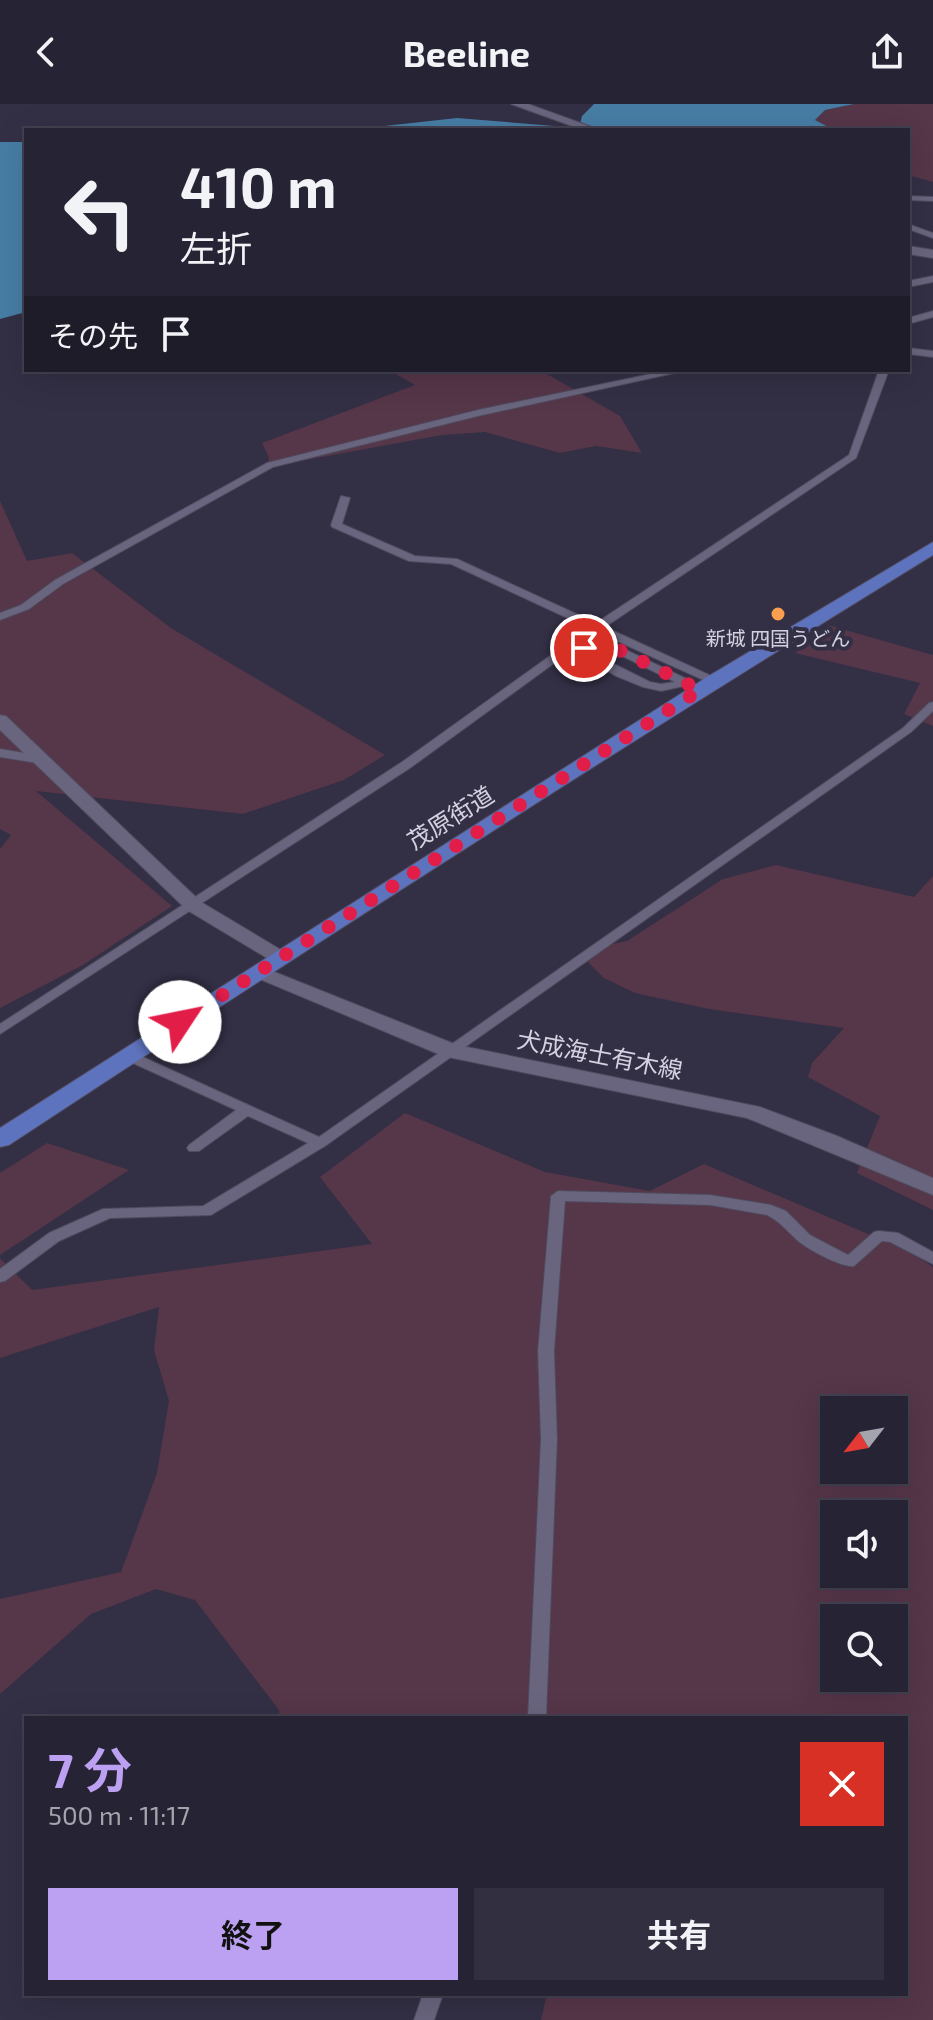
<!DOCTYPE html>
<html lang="ja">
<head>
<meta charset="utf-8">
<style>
	:root { --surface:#262334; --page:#322f40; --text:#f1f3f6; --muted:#a4a4ac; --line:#42404f; --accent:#bca0f2 }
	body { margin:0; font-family:"Exo 2","Noto Sans JP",sans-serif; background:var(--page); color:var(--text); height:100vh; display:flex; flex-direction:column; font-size:30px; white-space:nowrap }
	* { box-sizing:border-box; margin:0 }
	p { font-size:26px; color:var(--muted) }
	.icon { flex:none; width:44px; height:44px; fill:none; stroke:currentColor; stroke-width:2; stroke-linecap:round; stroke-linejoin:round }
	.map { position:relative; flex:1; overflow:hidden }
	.panel { position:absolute; left:24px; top:1612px; width:884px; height:280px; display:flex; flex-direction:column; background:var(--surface); border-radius:0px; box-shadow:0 8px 32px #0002,0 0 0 2px var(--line) }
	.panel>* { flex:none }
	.top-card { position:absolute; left:24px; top:24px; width:886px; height:244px; border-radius:0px; box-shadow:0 8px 32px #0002,0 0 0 2px var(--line); background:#262334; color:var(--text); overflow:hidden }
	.needle { width:52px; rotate:239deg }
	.controls { position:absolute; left:820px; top:1292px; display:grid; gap:16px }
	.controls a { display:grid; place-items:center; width:88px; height:88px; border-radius:0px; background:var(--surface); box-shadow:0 8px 32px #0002,0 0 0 2px var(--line); font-size:40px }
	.pin { position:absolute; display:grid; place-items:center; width:68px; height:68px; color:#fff; margin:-34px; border:4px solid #fff; border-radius:50%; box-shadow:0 2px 8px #0007 }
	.me { position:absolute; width:88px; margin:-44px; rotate:56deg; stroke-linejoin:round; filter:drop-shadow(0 0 6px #0008) }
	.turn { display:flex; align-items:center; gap:28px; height:168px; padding:0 24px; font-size:36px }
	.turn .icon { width:104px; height:104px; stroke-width:2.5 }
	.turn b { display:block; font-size:56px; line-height:68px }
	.then { display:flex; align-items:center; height:76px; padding:0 24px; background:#0003; gap:16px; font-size:30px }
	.round { display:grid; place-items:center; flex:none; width:84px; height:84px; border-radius:0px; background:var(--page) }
	.summary { display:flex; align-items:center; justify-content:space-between; height:136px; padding:0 24px }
	h1 { font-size:48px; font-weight:700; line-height:60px; color:var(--accent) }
	.button { display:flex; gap:16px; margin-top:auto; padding:16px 24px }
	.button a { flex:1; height:92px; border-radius:0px; background:var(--accent); color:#111; font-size:32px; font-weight:700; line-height:92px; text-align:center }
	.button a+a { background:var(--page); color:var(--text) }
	header { display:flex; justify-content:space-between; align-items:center; height:104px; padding:0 24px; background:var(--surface); font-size:36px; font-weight:700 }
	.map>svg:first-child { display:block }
	.green { fill:#563649; fill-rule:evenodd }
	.water { fill:#477da4 }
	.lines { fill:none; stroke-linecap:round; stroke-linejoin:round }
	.street-casing { stroke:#4f4b5e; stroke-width:2 }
	.secondary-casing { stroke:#4f4b5e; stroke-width:2 }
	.primary-casing { stroke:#4f4b5e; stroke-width:2 }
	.street { fill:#69657e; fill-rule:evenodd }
	.secondary { fill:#69657e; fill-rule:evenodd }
	.primary { fill:#5e73be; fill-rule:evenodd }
	.route { stroke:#e11d48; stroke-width:14; stroke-dasharray:0 25.2 }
	.poi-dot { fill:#fa9f4f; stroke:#332f45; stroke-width:3 }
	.labels { text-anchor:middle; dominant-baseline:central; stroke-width:8; stroke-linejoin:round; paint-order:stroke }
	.far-poi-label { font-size:20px; fill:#d4d2e0; stroke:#332f45 }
	.street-label { font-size:24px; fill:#d4d2e0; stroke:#332f45 }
</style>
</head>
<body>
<header><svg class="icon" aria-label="back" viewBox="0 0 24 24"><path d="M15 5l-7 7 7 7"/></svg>Beeline<svg class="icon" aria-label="share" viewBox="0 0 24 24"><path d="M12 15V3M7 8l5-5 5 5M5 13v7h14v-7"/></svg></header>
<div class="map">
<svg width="933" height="1916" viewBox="0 0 933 1916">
	<rect width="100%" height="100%" fill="#332f45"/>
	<!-- green -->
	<g class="green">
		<polygon points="854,0 933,0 933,78 908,71 908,26 834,26 815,16 825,6"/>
		<polygon points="389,266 540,266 620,312 642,349 596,342 560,349 485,328 442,331 267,363 269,354 262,339 415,281"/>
		<polygon points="0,397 27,457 72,449 171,524 385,651 344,676 243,710 36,687 172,802 83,861 0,904 0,745 11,731 0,725"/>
		<polygon points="828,521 933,551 933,622 904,610 920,579 795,549"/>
		<polygon points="776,761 914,793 933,772 933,1106 857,1069 880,1012 808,973 812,959 844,924 709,905 635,889 604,874 588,858 598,843 627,837 723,775"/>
		<path d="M405,1009L545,1068L650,1087L704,1060L910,1148L933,1163V1916H541L547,1890H906V1614H280L279,1606L195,1496L156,1485L91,1510L0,1590V1495L121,1468L157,1369L169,1297L154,1246L159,1203L0,1254V1154L32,1186L372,1140L320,1073ZM834,1306H894V1366H834ZM834,1410H894V1470H834ZM834,1514H894V1574H834Z"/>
		<polygon points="47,1039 129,1066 0,1151 0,1069"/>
	</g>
	<!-- water -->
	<g class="water">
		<polygon points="594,0 854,0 825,6 815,16 834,26 348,26 457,14 579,24 582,12"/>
		<polygon points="0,38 26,38 26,208 0,215"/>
	</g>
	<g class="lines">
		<defs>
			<g id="street">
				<polygon points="908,92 933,93 933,97 908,96"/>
				<polygon points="908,120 933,129 933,134 908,125"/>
				<polygon points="933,172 933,178 908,183 908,177"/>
				<polygon points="933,207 933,213 908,220 908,214"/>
				<polygon points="908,244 933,247 933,253 908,250"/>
				<polygon points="670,266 688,266 478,312 273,363 63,480 29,505 0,516 0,509 21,501 55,476 267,359 478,306"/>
				<polygon points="879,266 889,266 856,354 605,523 718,575 718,579 710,579 597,528 410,664 0,930 0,920 402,658 589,524 451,460 409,457 332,423 331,421 341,392 350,394 342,420 415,452 457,455 596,519 849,351"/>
				<path d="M605,536L689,576L706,586L700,589L684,582L661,587L643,583L616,572L578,550L580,542ZM604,543L675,578L661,580L650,578L590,548V546Z"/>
				<polygon points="933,598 933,607 911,628 325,1042 211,1111 110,1114 59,1137 5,1177 0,1178 0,1165 49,1129 103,1105 203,1102 308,1039 248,1012 199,1047 189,1047 187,1044 189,1041 236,1006 124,955 122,952 124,949 134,949 319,1033 903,624 929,599"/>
				<polygon points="0,645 37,651 43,655 37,659 0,653"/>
				<path d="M558,1087L710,1091L771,1101L786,1107L810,1131L848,1151L874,1128L879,1127L898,1129L933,1148V1160L890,1138L882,1137L854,1162C842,1164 807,1145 797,1136C787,1127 780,1117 767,1111L710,1101L565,1097L554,1247L557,1335L546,1614H528L541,1335L538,1247L551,1092Z"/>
				<polygon points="423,1890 443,1890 434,1916 414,1916"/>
			</g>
			<g id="secondary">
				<polygon points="511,0 528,0 600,26 583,26"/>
				<polygon points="908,142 933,146 933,154 908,150"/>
				<polygon points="0,611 6,612 201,798 286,849 289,853 286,857 272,857 187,806 0,626"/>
				<polygon points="257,861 457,941 760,1003 837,1032 933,1074 933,1091 747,1014 443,952 250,871 247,867"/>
			</g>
			<path id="primary" d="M933,438V451C622,642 314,840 9,1041L0,1043V1024L707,573Z"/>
		</defs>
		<!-- street casing -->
		<use href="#street" class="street-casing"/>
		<!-- secondary casing -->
		<use href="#secondary" class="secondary-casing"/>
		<!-- primary casing -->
		<use href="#primary" class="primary-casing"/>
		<!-- street -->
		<use href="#street" class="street"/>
		<!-- secondary -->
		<use href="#secondary" class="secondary"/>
		<!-- primary -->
		<use href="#primary" class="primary"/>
	</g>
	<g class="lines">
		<!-- route -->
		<polyline class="route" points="180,918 700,586 605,539 584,544"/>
	</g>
	<!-- markers -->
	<circle class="poi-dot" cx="778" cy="510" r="8"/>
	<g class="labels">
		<!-- far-poi labels -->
		<g class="far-poi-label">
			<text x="778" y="534">新城 四国うどん</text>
		</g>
		<!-- street labels -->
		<g class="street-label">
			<text transform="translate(450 713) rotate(-32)">茂原街道</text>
			<text transform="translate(600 950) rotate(11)">犬成海士有木線</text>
		</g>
	</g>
</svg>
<div class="controls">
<a><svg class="needle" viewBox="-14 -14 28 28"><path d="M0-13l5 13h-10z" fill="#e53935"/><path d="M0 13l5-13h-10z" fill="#a4a4ac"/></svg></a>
<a><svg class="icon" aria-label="sound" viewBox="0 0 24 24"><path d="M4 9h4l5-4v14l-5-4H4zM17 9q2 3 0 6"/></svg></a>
<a><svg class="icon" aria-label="search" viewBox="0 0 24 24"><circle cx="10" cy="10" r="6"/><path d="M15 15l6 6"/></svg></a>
</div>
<div class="pin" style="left:584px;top:544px;background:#d93025"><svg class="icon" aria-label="arrive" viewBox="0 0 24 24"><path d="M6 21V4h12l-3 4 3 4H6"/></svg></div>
<svg class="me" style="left:180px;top:918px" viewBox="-20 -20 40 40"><circle r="19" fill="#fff"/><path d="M0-13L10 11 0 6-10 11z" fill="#e11d48"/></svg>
<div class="top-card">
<div class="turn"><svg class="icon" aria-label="left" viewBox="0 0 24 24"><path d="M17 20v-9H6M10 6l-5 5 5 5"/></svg><div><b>410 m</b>左折</div></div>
<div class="then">その先<svg class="icon" aria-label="arrive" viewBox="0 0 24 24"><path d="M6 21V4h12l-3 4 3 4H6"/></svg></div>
</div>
<section class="panel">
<div class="summary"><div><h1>7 分</h1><p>500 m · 11:17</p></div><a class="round" style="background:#d93025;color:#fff"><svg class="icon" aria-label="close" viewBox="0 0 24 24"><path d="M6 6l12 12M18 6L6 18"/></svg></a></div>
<div class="button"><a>終了</a><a>共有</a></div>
</section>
</div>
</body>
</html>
